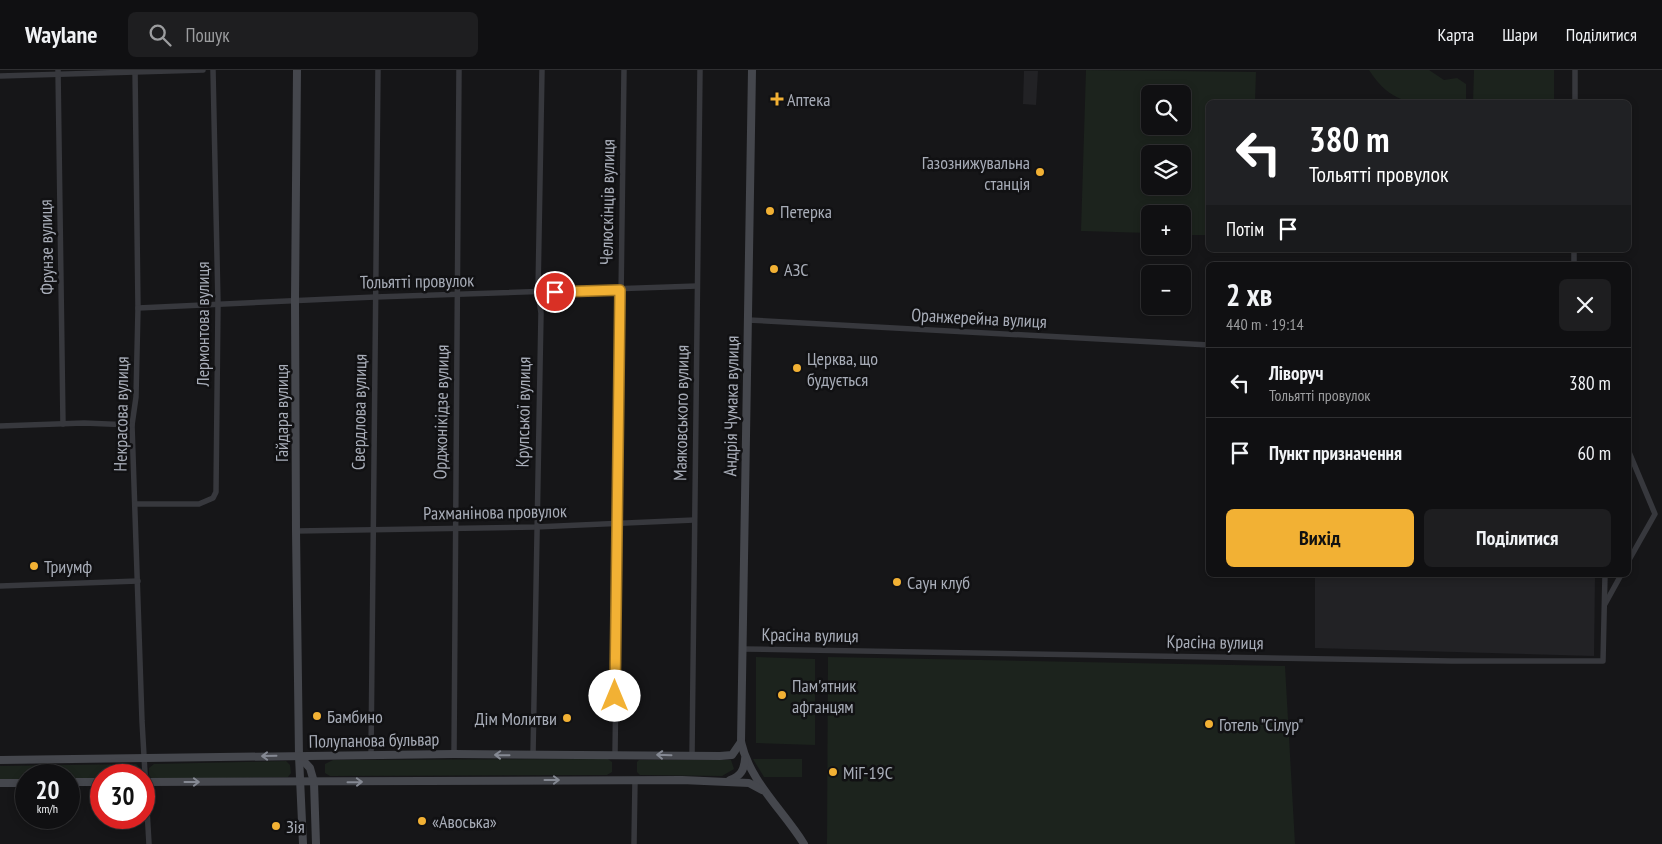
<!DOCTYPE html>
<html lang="uk">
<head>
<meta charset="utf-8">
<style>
	:root { --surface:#101012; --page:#1e1e20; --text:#f1f3f6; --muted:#9c9d9f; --line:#303032; --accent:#f2b134 }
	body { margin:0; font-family:"PT Sans Narrow",sans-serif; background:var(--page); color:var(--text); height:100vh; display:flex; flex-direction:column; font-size:19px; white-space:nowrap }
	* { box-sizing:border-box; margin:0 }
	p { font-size:16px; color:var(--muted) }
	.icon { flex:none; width:28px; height:28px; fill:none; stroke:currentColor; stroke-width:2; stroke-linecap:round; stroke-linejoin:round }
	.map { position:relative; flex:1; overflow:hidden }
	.panel { position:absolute; left:1206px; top:192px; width:425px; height:315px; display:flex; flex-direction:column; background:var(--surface); border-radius:8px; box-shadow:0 2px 8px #0003,0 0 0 1px var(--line) }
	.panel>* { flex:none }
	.banner { position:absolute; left:1206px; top:30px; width:425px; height:152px; border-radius:8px; box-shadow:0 2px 8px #0003,0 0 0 1px var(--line); background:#202124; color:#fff; overflow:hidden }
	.fabs { position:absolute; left:1141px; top:15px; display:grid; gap:10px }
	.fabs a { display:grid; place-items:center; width:50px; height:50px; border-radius:8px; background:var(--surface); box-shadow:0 2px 8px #0003,0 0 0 1px var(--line); font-size:25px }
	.speed { position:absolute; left:15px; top:694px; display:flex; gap:10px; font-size:25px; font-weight:700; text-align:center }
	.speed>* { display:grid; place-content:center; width:65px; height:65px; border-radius:50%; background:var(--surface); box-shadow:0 2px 8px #0003,0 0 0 1px var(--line); line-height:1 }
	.speed small { font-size:12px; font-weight:400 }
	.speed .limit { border:8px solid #d22; background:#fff; color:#111 }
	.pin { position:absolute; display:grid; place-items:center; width:42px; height:42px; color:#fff; margin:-21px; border:2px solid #fff; border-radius:50%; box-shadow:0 1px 5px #0007 }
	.me { position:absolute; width:55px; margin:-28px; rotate:0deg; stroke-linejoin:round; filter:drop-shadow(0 0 4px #0008) }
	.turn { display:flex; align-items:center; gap:18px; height:105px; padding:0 20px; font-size:22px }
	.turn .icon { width:65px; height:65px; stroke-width:2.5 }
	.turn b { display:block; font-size:35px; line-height:42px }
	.then { display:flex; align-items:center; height:48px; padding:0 20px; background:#0003; gap:10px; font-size:19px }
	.round { display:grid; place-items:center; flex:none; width:52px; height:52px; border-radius:8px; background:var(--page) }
	.head { display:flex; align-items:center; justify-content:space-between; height:85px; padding:0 20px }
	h1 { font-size:30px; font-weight:700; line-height:38px }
	.button { display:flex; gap:10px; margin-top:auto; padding:10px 20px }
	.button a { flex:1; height:58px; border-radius:8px; background:var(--accent); color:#111; font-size:20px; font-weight:700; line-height:58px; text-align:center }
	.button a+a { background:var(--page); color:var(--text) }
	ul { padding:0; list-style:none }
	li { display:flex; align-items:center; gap:15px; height:70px; padding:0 20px; border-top:1px solid var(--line) }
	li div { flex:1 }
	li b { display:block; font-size:19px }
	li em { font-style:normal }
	header { display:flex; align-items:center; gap:30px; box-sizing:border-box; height:70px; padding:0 25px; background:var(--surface); border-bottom:1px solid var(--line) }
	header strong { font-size:24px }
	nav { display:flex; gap:28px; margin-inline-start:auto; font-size:18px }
	.search { width:350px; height:45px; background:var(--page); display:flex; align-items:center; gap:12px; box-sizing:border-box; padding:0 18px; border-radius:8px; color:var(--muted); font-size:19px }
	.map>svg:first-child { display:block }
	.built { fill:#222225 }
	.green { fill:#1c231d; fill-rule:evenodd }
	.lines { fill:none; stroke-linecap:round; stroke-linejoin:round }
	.street { stroke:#37383d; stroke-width:5.5 }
	.secondary { stroke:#45474d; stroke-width:8 }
	.oneway { stroke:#858993 }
	.route-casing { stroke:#9d7322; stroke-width:12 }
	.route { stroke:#f2b134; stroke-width:9 }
	.poi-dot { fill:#f2b134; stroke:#111113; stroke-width:2 }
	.labels { text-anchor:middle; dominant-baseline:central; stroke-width:5; stroke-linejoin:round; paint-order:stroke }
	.poi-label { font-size:18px; fill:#a8adb8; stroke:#111113; text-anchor:start }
	.street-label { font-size:18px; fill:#a8adb8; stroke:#111113 }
</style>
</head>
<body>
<header>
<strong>Waylane</strong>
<div class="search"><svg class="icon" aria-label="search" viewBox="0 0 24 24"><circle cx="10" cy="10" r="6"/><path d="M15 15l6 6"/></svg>Пошук</div>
<nav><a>Карта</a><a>Шари</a><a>Поділитися</a></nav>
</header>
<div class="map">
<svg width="1662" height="774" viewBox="0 0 1662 774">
	<rect width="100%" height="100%" fill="#161618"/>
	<!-- built -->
	<g class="built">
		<polygon points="1024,1 1038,1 1036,35 1023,34"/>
		<polygon points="1315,505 1595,505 1594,586 1315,578"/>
	</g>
	<!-- green -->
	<g class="green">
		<path d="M1086,0L1256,2L1255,32H1209V165H1183L1182,144H1150V163L1081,161ZM1150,24H1182V56H1150ZM1150,84H1182V116H1150Z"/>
		<path d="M1369,0H1429L1444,10L1457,8L1466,14V32C1423,33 1395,41 1369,0Z"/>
		<polygon points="1474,0 1554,0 1554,32 1473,32"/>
		<polygon points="756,587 815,589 815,675 756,673"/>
		<polygon points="828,587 1285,596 1295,774 827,774"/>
		<polygon points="608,689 612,692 612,702 607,705 330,706 325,703 325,694 333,690"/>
		<polygon points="753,689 802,689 802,707 764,707"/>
		<polygon points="639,690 731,690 734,699 722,706 640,705 637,702 637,692"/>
		<polygon points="286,691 290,695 291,703 288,707 152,709 149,705 149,698 154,694"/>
		<polygon points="136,694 140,698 140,705 101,705 101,709 69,709 69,705 26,705 26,709 0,709 0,696"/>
	</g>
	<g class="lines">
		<!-- street -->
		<g class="street">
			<polyline points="58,0 63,354"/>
			<polyline points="135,0 138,238 136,327 132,355 142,651 149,774"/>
			<polyline points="0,6 203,0"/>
			<polyline points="1575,32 1575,0"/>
			<polyline points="1574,195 1574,180"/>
			<polyline points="138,238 375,227 697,216"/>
			<polyline points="748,250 1209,275"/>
			<polyline points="0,356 84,353 132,355"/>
			<polyline points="1629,382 1655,444 1629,490"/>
			<polyline points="135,434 199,434 213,428 216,422 218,234 213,0"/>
			<polyline points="296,461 535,457 694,450"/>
			<polyline points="0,516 138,511"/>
			<polyline points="1605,534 1621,505"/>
			<polyline points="742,579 1452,591 1603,591 1605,505"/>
			<polyline points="454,684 459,0"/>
			<polyline points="615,684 624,0"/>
			<polyline points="371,685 378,0"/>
			<polyline points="533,685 541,243 538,222 542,0"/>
			<polyline points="692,686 700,0"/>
			<polyline points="634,774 635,710"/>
		</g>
		<!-- secondary -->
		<g class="secondary">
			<polyline points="297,0 295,230 296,461 299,686 303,774"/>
			<path d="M752,0L741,672C750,712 783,740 804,774"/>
			<polyline points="299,686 310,698 314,712 316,774"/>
			<polyline points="0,690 454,684 720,686 732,685 741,672"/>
			<path d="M730,710C741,706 744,700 745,689"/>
			<polyline points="69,712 101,712"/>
			<polyline points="144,712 682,710 749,713 762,720"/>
			<polyline points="0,713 26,713"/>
		</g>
	</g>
	<!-- one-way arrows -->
	<defs><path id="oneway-shaft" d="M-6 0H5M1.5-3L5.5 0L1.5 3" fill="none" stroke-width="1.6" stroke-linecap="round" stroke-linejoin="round" transform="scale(1.25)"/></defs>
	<g class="oneway">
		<use href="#oneway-shaft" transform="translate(502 685) rotate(-179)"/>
		<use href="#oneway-shaft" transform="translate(664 685) rotate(-178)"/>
		<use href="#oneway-shaft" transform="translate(269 686) rotate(179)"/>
		<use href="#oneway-shaft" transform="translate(552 710)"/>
		<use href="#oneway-shaft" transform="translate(192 712)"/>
		<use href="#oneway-shaft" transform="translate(355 712) rotate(-1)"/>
	</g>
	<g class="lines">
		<defs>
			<polyline id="route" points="555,222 620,220 615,626"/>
		</defs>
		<!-- route casing -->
		<use href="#route" class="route-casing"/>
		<!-- route -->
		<use href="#route" class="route"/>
	</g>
	<!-- markers -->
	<g class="poi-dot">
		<path d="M774.5 21.5h5v5h5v5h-5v5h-5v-5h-5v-5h5z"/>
		<circle cx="1040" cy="102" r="5"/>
		<circle cx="770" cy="141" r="5"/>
		<circle cx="774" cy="199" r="5"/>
		<circle cx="797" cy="298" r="5"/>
		<circle cx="34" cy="496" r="5"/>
		<circle cx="897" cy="512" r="5"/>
		<circle cx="782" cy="625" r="5"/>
		<circle cx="317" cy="646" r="5"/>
		<circle cx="567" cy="648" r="5"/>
		<circle cx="1209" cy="654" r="5"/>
		<circle cx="833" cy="702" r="5"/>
		<circle cx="422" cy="751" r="5"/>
		<circle cx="276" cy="756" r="5"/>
	</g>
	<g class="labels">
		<!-- poi labels -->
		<g class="poi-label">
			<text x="787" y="29">Аптека</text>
			<text x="1030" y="92" text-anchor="end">Газознижувальна<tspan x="1030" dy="21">станція</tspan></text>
			<text x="780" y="141">Петерка</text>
			<text x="784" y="199">АЗС</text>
			<text x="807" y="288">Церква, що<tspan x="807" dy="21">будується</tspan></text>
			<text x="44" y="496">Триумф</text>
			<text x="907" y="512">Саун клуб</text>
			<text x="792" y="615">Пам'ятник<tspan x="792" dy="21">афганцям</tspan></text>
			<text x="327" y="646">Бамбино</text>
			<text x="557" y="648" text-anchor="end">Дім Молитви</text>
			<text x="1219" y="654">Готель "Сілур"</text>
			<text x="843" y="702">МіГ-19С</text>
			<text x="432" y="751">«Авоська»</text>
			<text x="286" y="756">Зія</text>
		</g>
		<!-- street labels -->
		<g class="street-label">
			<text transform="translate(607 132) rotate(-89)">Челюскінців вулиця</text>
			<text transform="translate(46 177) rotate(-91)">Фрунзе вулиця</text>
			<text transform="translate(417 211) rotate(-1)">Тольятті провулок</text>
			<text transform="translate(979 248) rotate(3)">Оранжерейна вулиця</text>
			<text transform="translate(202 254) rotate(-90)">Лермонтова вулиця</text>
			<text transform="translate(731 336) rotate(-89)">Андрія Чумака вулиця</text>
			<text transform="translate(359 342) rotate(-89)">Свердлова вулиця</text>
			<text transform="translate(441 342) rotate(-89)">Орджонікідзе вулиця</text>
			<text transform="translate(523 342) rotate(-89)">Крупської вулиця</text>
			<text transform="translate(281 343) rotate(-90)">Гайдара вулиця</text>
			<text transform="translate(681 343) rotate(-89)">Маяковського вулиця</text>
			<text transform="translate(121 344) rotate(-89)">Некрасова вулиця</text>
			<text transform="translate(495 442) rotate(-1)">Рахманінова провулок</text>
			<text transform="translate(810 565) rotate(1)">Красіна вулиця</text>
			<text transform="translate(1215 572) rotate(1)">Красіна вулиця</text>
			<text transform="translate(374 670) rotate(-1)">Полупанова бульвар</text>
		</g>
	</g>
</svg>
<div class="fabs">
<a><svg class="icon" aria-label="search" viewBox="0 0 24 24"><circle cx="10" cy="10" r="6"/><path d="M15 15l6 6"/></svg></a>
<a><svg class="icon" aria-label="layers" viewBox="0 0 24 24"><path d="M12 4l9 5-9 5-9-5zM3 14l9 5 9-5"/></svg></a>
<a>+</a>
<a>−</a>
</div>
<div class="speed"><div>20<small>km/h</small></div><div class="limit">30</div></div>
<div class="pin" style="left:555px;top:222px;background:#d93025"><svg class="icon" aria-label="arrive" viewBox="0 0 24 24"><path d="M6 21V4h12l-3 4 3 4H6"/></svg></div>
<svg class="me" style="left:615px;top:626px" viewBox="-20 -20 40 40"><circle r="19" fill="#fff"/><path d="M0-13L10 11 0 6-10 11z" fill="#f2b134"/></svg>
<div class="banner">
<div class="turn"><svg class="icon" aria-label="left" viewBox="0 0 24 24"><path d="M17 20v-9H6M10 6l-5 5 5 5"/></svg><div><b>380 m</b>Тольятті провулок</div></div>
<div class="then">Потім<svg class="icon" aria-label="arrive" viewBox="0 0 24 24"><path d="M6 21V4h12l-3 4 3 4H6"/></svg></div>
</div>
<section class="panel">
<div class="head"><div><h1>2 хв</h1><p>440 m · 19:14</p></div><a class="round"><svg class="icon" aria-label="close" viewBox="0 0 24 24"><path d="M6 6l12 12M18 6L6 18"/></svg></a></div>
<ul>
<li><svg class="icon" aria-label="left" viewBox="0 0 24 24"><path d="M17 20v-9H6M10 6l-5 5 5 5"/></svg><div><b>Ліворуч</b><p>Тольятті провулок</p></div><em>380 m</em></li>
<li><svg class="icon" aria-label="arrive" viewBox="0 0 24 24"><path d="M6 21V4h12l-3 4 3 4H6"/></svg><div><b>Пункт призначення</b></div><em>60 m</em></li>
</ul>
<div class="button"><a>Вихід</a><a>Поділитися</a></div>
</section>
</div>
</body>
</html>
